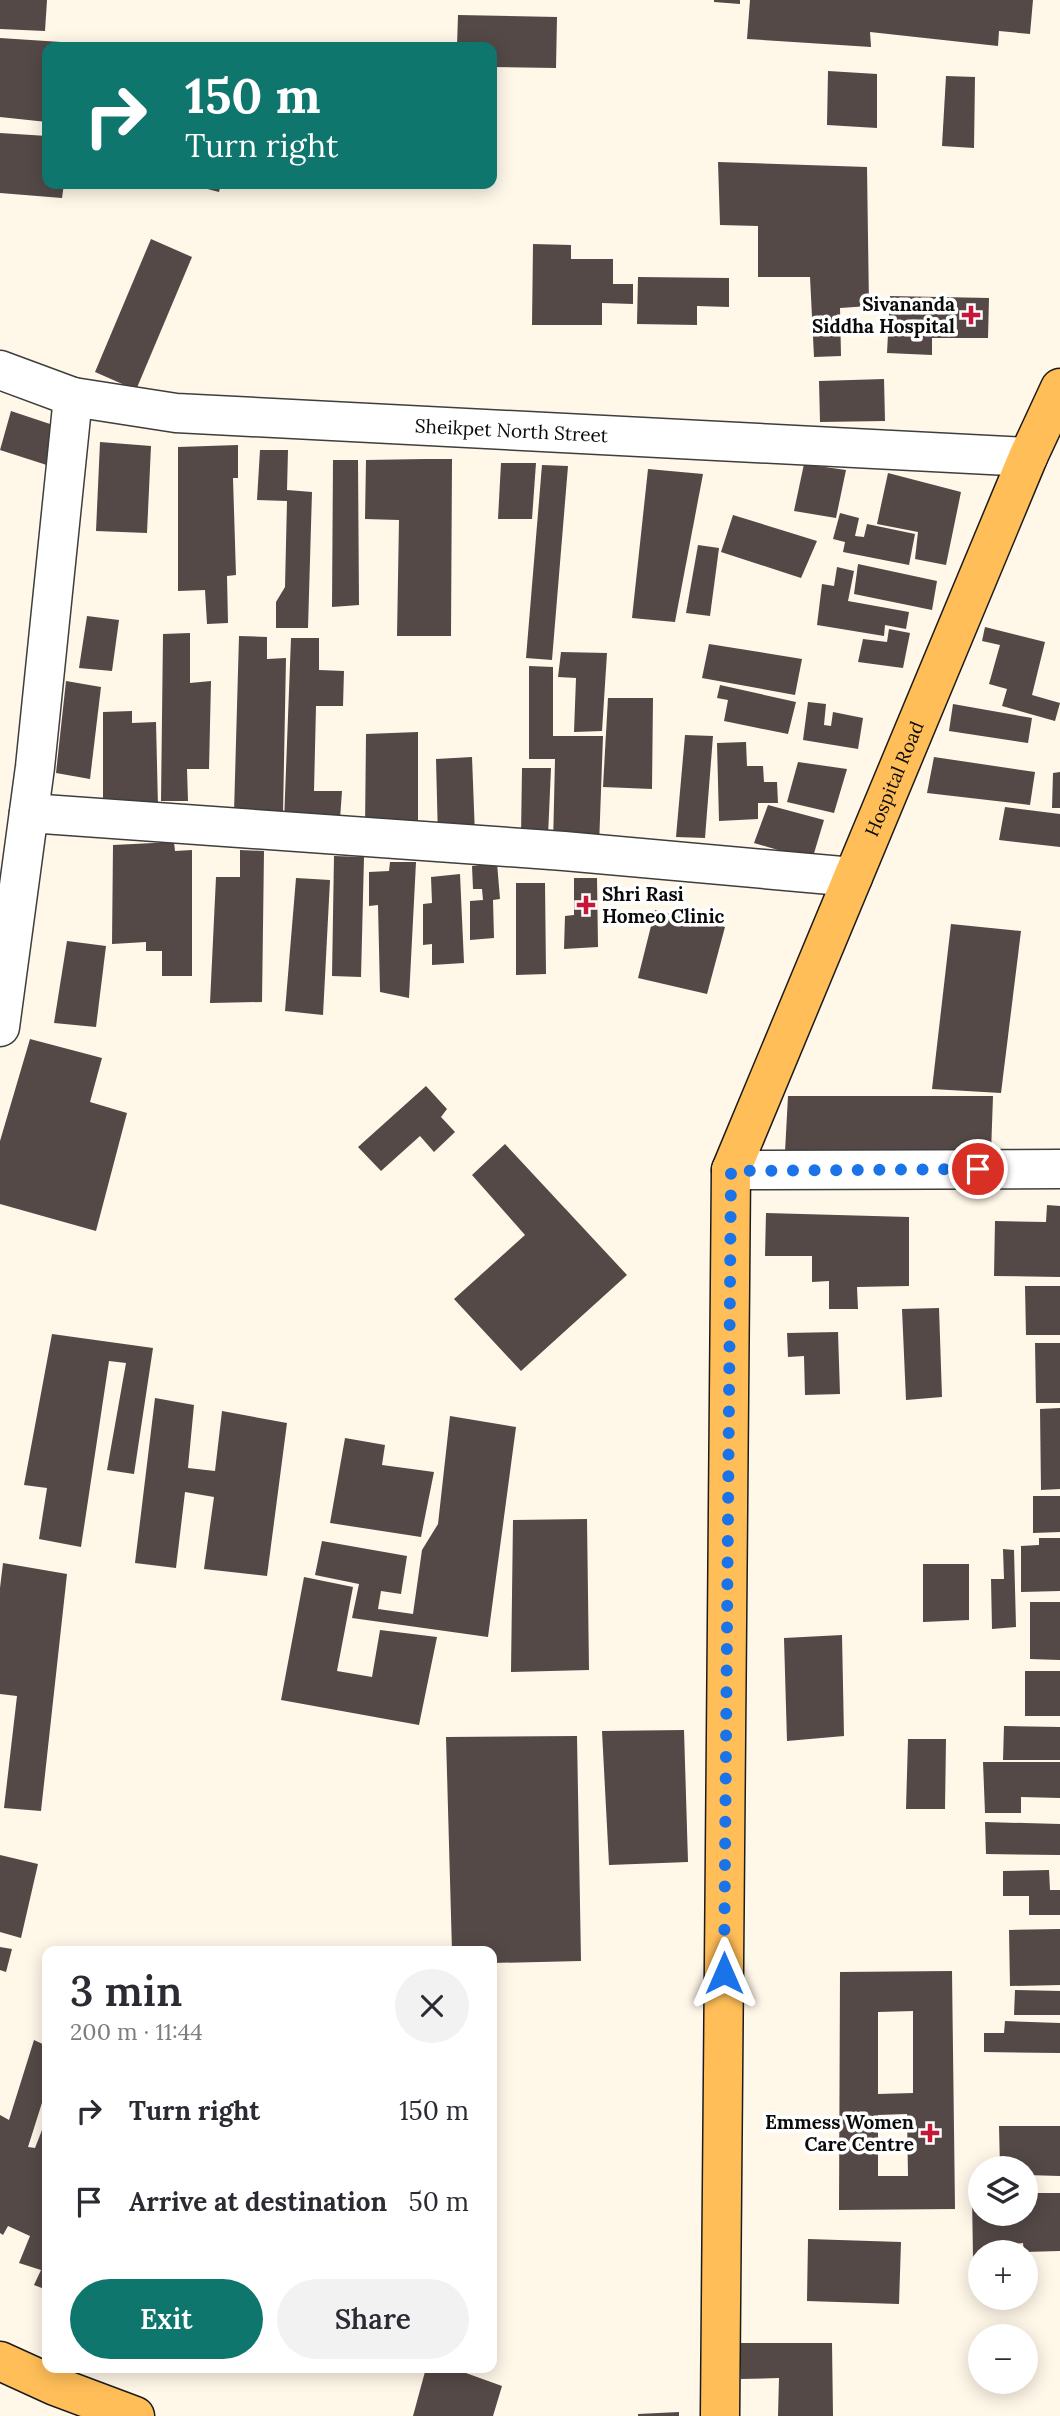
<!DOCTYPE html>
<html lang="en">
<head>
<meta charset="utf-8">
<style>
	:root { --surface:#fff; --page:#f2f2f3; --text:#2b2b33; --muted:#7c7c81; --accent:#0f766e }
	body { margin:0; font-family:Lora,serif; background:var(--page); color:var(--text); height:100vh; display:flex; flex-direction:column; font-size:26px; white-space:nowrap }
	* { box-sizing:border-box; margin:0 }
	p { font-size:23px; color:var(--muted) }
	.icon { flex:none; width:38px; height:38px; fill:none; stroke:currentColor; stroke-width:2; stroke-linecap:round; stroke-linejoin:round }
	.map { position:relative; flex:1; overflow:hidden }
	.sheet { position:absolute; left:42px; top:1946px; width:455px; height:427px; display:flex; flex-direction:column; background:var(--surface); border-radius:14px; box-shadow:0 4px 18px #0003 }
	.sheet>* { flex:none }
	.guide { position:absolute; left:42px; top:42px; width:455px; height:147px; border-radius:14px; box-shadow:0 4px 18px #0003; background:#0f766e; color:#fff; overflow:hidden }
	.fabs { position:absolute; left:968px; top:2156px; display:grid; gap:14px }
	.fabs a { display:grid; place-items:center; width:70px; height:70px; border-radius:50%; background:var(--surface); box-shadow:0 4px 18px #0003; font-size:35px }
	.pin { position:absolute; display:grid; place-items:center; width:60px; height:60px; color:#fff; margin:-30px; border:4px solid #fff; border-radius:50%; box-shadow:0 2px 7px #0007 }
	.me { position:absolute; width:77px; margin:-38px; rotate:0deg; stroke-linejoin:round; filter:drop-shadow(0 0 5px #0008) }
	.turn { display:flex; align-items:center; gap:24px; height:147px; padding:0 28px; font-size:32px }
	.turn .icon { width:91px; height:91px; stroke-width:2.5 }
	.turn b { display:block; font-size:49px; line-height:60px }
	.round { display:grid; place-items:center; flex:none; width:74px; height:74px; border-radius:37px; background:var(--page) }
	.overview { display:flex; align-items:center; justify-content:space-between; height:119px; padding:0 28px }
	h1 { font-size:42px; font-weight:600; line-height:52px }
	.action { display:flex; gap:14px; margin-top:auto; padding:14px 28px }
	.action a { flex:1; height:80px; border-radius:42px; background:var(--accent); color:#fff; font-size:28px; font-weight:600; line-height:80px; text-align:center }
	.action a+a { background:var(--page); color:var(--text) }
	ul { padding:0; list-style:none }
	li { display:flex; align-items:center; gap:21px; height:91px; padding:0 28px }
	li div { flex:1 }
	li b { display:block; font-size:26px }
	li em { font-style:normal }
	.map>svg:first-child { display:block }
	.building { fill:#544946; fill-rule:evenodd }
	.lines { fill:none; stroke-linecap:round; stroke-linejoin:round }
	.minor-casing { stroke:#3e3e3e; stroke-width:41 }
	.major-casing { stroke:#1c1c1c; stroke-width:41 }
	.minor { stroke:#fff; stroke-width:38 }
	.major { stroke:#ffbe58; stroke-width:38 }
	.route { stroke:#1a73e8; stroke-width:12; stroke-dasharray:0 21.6 }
	.poi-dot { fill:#c71739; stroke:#fff; stroke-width:2.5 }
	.labels { text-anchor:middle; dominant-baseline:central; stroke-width:7; stroke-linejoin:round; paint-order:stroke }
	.poi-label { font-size:19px; font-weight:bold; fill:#0b0b0b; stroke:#fff; text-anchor:end }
	.street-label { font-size:19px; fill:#0b0b0b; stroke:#fff }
</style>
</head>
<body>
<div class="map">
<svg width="1060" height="2416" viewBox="0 0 1060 2416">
	<rect width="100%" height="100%" fill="#fff7e8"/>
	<!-- building -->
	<g class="building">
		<polygon points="0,0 47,0 45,31 0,29"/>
		<polygon points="714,0 740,0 740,4 714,2"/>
		<polygon points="750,0 1033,0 1030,34 999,31 998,46 870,32 871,47 747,39"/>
		<polygon points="458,15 557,17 556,68 492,67 492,47 457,47"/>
		<polygon points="0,38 61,42 60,47 47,47 47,122 0,117"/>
		<polygon points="828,71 877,74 877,128 827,125"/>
		<polygon points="946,76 975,77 974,148 942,146"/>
		<polygon points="0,133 47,136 47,184 64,184 62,198 0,193"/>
		<polygon points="718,162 867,167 869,306 840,308 841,356 814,357 810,277 758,277 758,226 720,225"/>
		<polygon points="188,184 221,184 219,192"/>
		<polygon points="151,239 192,257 136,390 95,372"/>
		<polygon points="533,244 571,245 571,259 613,259 613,284 633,284 633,304 602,303 602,325 532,325"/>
		<polygon points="638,277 729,278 729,307 697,306 697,325 637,324"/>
		<polygon points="890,296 989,298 988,338 932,338 932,355 887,353"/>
		<polygon points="884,379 885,421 820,422 819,381"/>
		<polygon points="11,411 68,430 56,468 0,450"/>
		<polygon points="100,442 151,446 147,533 96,531"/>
		<polygon points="238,445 238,478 233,478 236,575 227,576 228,623 207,624 205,590 178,591 178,447"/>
		<polygon points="260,450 288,450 287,490 312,492 308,628 276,628 276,602 285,587 287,501 257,500"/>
		<polygon points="425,459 452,459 451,636 397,636 399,520 365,519 366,460"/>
		<polygon points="333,460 358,460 359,605 332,607"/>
		<polygon points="501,463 536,463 532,519 498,519"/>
		<polygon points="804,464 846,470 836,518 794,511"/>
		<polygon points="542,465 568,466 552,660 526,658"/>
		<polygon points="648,469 703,474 675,622 632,618"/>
		<polygon points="888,473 961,492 946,565 915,559 918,532 877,524"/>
		<polygon points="840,513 859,518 855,536 864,537 867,524 915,534 909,565 843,552 845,542 833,539"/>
		<polygon points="733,515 817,541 801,578 721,552"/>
		<polygon points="698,545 719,548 710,616 686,613"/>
		<polygon points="858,564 937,581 932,610 854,594"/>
		<polygon points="837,567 854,571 848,601 909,612 906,629 885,625 884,636 817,625 822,584 834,586"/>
		<polygon points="87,616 119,620 112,671 79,668"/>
		<polygon points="985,627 1045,642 1032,695 1060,703 1055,721 1002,706 1007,689 989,684 1000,645 982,641"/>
		<polygon points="889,629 910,633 903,668 858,662 863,639 887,642"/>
		<polygon points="190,633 190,683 211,681 209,769 187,769 188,801 161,801 163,634"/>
		<polygon points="239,636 267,637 267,659 286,658 283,814 234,813"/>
		<polygon points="291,638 319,638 319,670 344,671 343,706 316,706 314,791 342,791 340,819 284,822"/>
		<polygon points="709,644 802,659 795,695 702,678"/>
		<polygon points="561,652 607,653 602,731 574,732 576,678 558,677"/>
		<polygon points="529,666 553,667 553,736 603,736 599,846 553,846 555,759 529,759"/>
		<polygon points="66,681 101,687 90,779 56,773"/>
		<polygon points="720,685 796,702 788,734 724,721 728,700 717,698"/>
		<polygon points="608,698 653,698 652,789 603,787"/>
		<polygon points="808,702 826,704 824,725 831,726 833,712 863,718 858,749 803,740"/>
		<polygon points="953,704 1032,718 1028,743 949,731"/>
		<polygon points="132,711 132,723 156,722 158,807 103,809 103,712"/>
		<polygon points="418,732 418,830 365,830 366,734"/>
		<polygon points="685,735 713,736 705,838 676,837"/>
		<polygon points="746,742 747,766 763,766 764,782 777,782 778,803 758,803 758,819 719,821 717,743"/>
		<polygon points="472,757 475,835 438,838 436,759"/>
		<polygon points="934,757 1035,772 1030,805 927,793"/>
		<polygon points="798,762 847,769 834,813 787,802"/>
		<polygon points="522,768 551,768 548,836 521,836"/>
		<polygon points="1060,772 1060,808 1052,808 1053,773"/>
		<polygon points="768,805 824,820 812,860 754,843"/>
		<polygon points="1005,807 1060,814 1060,847 999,840"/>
		<polygon points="174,842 175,851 192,850 192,976 162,976 162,951 146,951 146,942 112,944 113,845"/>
		<polygon points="240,850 264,851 262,1002 210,1003 216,877 240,877"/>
		<polygon points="334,856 364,857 361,977 332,976"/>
		<polygon points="390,862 416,862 409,998 380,992 378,905 369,906 369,872 389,871"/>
		<polygon points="497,863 500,899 493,900 494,938 470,940 470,901 483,900 482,889 473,889 472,866"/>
		<polygon points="460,874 464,963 432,965 432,944 423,945 423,904 432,903 431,877"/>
		<polygon points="296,878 330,880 323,1015 285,1011"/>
		<polygon points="574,878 597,878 598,947 564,949 565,916 574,915"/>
		<polygon points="516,883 545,883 546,974 516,975"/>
		<polygon points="655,910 725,927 707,994 638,978"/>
		<polygon points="951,924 1021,931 1001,1093 932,1089"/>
		<polygon points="67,941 106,946 96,1027 54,1023"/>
		<polygon points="30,1039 102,1058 90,1102 127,1113 96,1231 0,1204 0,1141"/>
		<polygon points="426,1086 447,1109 441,1117 455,1132 434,1152 420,1136 381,1171 358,1147"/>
		<polygon points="788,1096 993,1096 991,1153 785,1152"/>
		<polygon points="505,1144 627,1275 521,1371 454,1299 525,1235 472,1175"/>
		<polygon points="1047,1205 1060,1206 1060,1277 994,1276 995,1221 1046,1222"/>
		<polygon points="766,1213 909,1217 909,1286 857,1287 858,1309 829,1309 829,1281 812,1282 812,1256 765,1256"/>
		<polygon points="1025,1286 1060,1286 1060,1335 1026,1335"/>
		<polygon points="939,1308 942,1397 906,1400 902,1309"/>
		<polygon points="838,1332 840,1394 805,1395 804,1356 788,1357 787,1333"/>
		<polygon points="52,1334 153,1348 134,1474 107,1470 126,1363 109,1361 81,1547 39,1539 47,1488 24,1485"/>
		<polygon points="1035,1343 1060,1343 1060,1403 1036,1403"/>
		<polygon points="155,1398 194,1405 188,1468 215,1471 222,1411 287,1423 267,1576 204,1569 214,1497 185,1492 176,1568 135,1563"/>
		<polygon points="1060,1408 1060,1489 1041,1490 1040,1409"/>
		<polygon points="450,1416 516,1427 488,1637 352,1618 359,1584 315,1575 322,1541 407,1556 401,1594 381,1591 378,1609 413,1614 422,1550 438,1524"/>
		<polygon points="345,1438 385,1445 382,1465 434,1472 421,1537 330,1523"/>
		<polygon points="1033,1496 1060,1496 1060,1532 1033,1533"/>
		<polygon points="587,1519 589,1670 511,1672 513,1520"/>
		<polygon points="1039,1538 1060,1538 1060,1591 1021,1592 1021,1546 1039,1545"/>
		<polygon points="1003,1549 1014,1550 1016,1627 992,1629 991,1579 1004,1579"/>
		<polygon points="3,1563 67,1574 41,1811 4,1808 17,1696 0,1694 0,1588"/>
		<polygon points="923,1564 969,1564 969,1620 923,1622"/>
		<polygon points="304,1577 353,1587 337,1671 372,1677 380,1630 437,1637 419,1725 281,1700"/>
		<polygon points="1030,1602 1060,1602 1060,1660 1030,1659"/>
		<polygon points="842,1635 844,1736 787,1741 784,1638"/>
		<rect x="1025" y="1671" width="35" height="45"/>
		<polygon points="1004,1726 1060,1727 1060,1760 1003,1760"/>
		<polygon points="684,1730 688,1862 609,1865 602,1731"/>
		<polygon points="577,1736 581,1961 492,1963 492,1951 452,1951 446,1737"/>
		<polygon points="908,1739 946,1739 945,1809 906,1809"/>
		<polygon points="983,1762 1060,1762 1060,1798 1021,1797 1021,1813 985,1813"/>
		<polygon points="985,1822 1060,1824 1060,1855 986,1854"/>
		<polygon points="0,1855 38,1864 21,1938 0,1932"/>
		<polygon points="1049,1870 1050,1890 1060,1890 1060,1915 1029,1915 1029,1896 1003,1896 1003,1871"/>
		<polygon points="1060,1929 1060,1985 1010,1986 1009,1930"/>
		<polygon points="0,1947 12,1949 6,1972 0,1970"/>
		<path d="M952,1971L955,2209L839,2210L840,1972ZM913,2011V2093L878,2094V2012ZM907,2114L908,2176H878V2115Z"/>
		<polygon points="1015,1990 1060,1991 1060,2015 1014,2015"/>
		<polygon points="1005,2021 1060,2023 1060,2053 984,2052 984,2033 1004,2033"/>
		<polygon points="34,2040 47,2046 47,2087 28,2147 35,2148 42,2130 47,2132 45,2171 47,2172 47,2290 34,2285 41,2270 19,2263 30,2236 8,2226 3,2235 0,2233 0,2115 9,2120"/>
		<polygon points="999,2126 1060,2126 1060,2176 1026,2175 1026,2168 1000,2168"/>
		<polygon points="1026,2193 1060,2193 1060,2251 1024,2252 1023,2243 998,2246 999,2252 980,2252 980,2258 973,2258 972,2194 980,2194 980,2214 1026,2214"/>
		<polygon points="808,2239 901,2242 899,2304 807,2301"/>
		<polygon points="740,2343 832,2343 833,2416 778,2416 779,2378 741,2379"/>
		<polygon points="426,2368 452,2368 502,2386 493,2416 413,2416"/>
		<polygon points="679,2412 679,2416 638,2416 638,2414"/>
	</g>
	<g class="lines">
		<defs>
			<g id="minor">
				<path id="s1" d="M0,370L73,397L176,413L1028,457"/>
				<polyline points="29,813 564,851 853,877"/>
				<polyline points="0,1027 35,767 73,397"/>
				<polyline points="731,1170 1060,1169"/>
			</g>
			<g id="major">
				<polyline points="0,2361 55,2386 135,2416"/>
				<path id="s2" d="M720,2416L731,1170L1028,457L1060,388"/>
			</g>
		</defs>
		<!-- minor casing -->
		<use href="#minor" class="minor-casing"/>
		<!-- major casing -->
		<use href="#major" class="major-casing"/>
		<!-- minor -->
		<use href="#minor" class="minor"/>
		<!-- major -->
		<use href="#major" class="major"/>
	</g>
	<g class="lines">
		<!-- route -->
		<polyline class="route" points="724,1973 731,1171 978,1169"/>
	</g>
	<!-- markers -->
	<g class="poi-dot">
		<path d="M967.5 304.5h7v7h7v7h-7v7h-7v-7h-7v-7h7z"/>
		<path d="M582.5 894.5h7v7h7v7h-7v7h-7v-7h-7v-7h7z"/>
		<path d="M926.5 2122.5h7v7h7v7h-7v7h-7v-7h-7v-7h7z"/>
	</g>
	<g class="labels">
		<!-- poi labels -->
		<g class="poi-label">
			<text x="955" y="304">Sivananda<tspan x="955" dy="22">Siddha Hospital</tspan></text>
			<text x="602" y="894" text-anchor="start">Shri Rasi<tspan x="602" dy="22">Homeo Clinic</tspan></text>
			<text x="914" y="2122">Emmess Women<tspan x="914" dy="22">Care Centre</tspan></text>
		</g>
		<!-- street labels -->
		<g class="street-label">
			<text stroke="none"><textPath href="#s1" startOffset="518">Sheikpet North Street</textPath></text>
			<text stroke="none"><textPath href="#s2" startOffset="1670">Hospital Road</textPath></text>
		</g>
	</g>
</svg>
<div class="fabs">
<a><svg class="icon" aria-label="layers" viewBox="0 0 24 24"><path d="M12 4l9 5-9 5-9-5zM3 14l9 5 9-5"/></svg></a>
<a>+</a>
<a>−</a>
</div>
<div class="pin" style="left:978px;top:1169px;background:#d93025"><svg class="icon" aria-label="arrive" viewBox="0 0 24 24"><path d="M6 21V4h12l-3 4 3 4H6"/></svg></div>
<svg class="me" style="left:724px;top:1973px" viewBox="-20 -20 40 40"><path d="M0-17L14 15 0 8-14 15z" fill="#1a73e8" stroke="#fff" stroke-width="4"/></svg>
<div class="guide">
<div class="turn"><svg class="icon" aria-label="right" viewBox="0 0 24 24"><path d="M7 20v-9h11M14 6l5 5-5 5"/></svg><div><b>150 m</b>Turn right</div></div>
</div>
<section class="sheet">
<div class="overview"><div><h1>3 min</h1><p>200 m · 11:44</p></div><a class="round"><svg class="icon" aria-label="close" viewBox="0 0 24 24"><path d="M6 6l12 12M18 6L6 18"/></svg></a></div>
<ul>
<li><svg class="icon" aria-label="right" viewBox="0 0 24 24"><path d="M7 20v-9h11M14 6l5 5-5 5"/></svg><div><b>Turn right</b></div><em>150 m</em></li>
<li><svg class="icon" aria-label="arrive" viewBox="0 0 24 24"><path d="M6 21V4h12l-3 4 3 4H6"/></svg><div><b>Arrive at destination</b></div><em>50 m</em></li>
</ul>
<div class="action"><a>Exit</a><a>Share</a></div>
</section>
</div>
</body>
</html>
